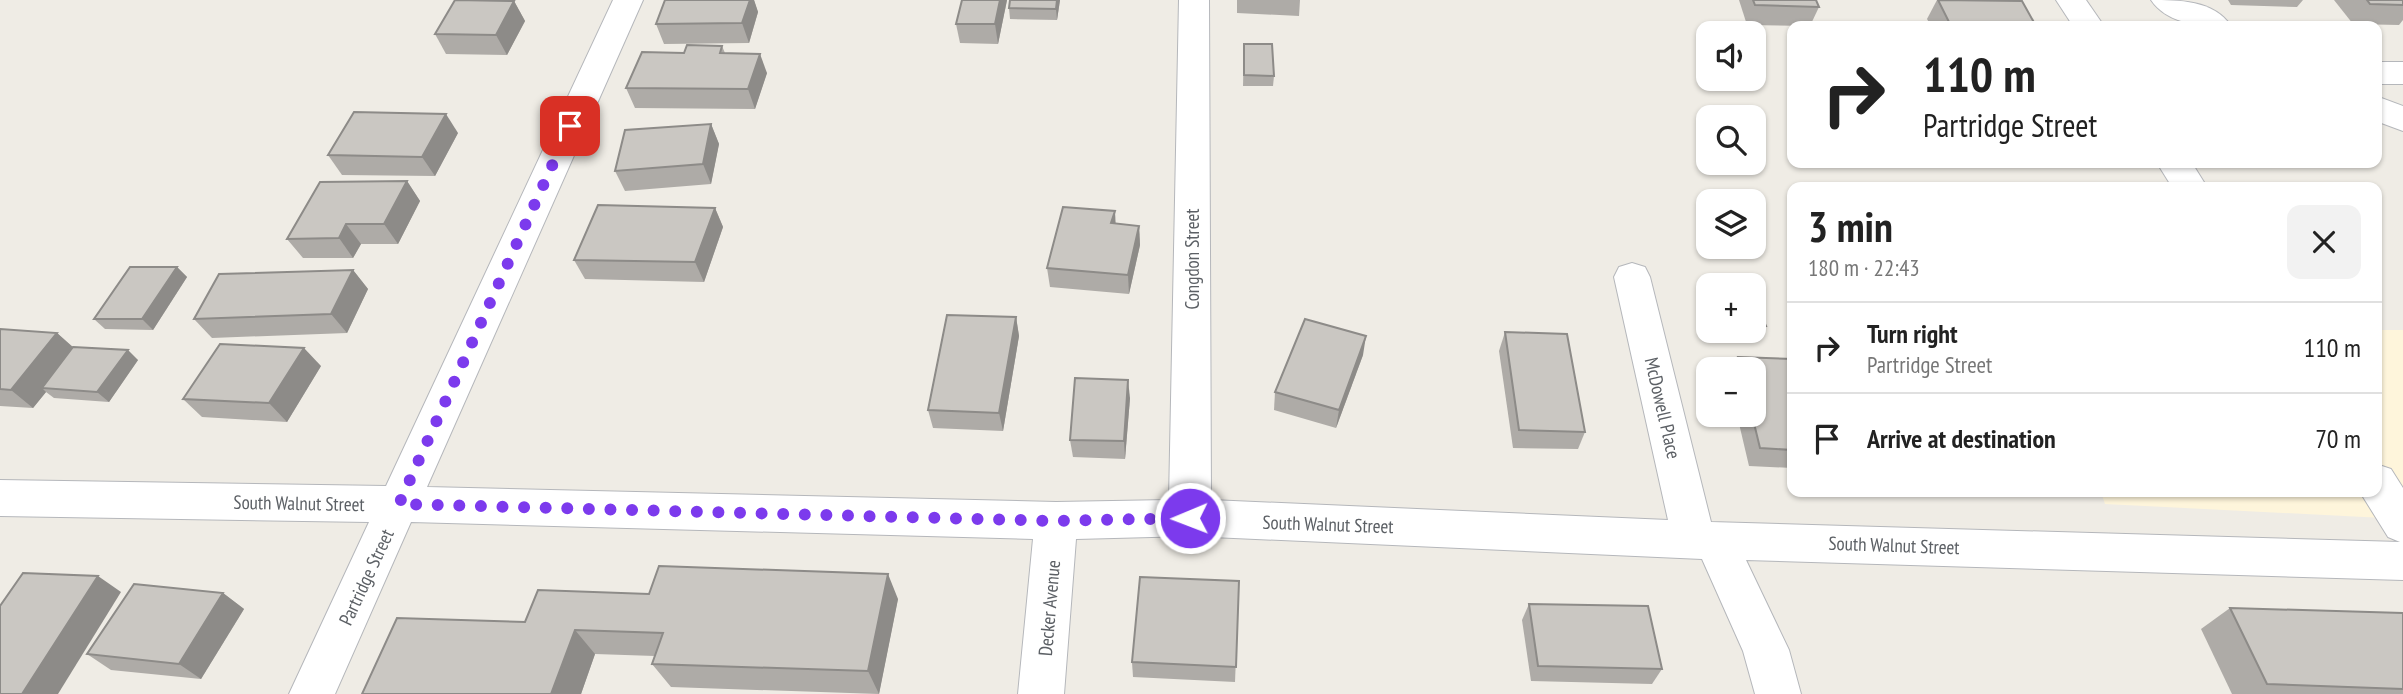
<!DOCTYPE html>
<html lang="en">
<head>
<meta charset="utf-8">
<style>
	:root { --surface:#fff; --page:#f2f2f2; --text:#222; --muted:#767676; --line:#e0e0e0 }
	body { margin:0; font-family:"PT Sans Narrow",sans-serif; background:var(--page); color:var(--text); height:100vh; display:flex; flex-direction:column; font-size:26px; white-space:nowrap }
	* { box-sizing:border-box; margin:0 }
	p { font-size:23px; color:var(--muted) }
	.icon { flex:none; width:38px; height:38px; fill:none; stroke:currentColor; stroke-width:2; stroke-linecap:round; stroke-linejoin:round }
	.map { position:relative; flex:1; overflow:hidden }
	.side { position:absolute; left:1787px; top:182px; width:595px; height:315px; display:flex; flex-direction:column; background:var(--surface); border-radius:14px; box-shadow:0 2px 5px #0004 }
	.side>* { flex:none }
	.banner { position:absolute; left:1787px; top:21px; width:595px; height:147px; border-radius:14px; box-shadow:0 2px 5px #0004; background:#fff; color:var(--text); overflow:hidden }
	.buttons { position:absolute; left:1696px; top:21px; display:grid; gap:14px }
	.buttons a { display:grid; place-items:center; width:70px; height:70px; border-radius:14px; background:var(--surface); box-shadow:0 2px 5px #0004; font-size:35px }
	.pin { position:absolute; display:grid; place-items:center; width:60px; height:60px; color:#fff; margin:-30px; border-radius:14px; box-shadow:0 4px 10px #0006 }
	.me { position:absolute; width:77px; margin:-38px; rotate:269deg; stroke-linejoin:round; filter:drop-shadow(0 0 5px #0008) }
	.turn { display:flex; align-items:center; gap:24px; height:147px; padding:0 21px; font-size:32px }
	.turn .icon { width:91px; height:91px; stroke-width:2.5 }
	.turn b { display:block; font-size:49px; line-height:60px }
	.round { display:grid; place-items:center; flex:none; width:74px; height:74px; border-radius:14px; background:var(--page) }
	.overview { display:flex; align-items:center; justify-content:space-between; height:119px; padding:0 21px }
	h1 { font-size:42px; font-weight:600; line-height:52px }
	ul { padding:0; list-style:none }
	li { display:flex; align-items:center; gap:21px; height:91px; padding:0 21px; border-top:2px solid var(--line) }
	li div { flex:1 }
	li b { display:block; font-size:26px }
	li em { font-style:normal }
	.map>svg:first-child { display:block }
	.commercial { fill:#fef5db }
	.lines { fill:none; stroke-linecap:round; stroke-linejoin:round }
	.minor-casing { stroke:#b5b7bb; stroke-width:2 }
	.minor { fill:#fff; fill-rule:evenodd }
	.wall { fill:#aeaba7 }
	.shaded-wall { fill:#8d8b88 }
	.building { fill:#cac7c2; stroke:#8d8b88; stroke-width:2 }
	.route { stroke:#7c3aed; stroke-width:12; stroke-dasharray:0 21.6 }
	.labels { text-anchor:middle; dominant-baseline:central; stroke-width:6; stroke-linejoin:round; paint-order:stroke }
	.street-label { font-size:19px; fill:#5c6065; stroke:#fff }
</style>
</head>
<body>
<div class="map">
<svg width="2403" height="694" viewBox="0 0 2403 694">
	<rect width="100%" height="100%" fill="#efece5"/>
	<!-- commercial -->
	<polygon class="commercial" points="2377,330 2403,330 2403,519 2105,504 2101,492 2376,492"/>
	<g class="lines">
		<defs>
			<g id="minor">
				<polygon points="613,0 643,0 427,487 1056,502 1169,500 1179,0 1209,0 1211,500 1668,520 1614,277 1619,267 1632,263 1645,267 1650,277 1711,522 2400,542 2388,537 2360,492 2376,492 2376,464 2391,469 2403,488 2403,580 1746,560 1789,650 1801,694 1755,694 1743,651 1702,559 1190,536 1076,539 1064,694 1018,694 1033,539 411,522 335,694 289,694 369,522 0,516 0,480 386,486"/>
				<polygon points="2056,0 2086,0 2104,26 2073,26"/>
				<path d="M2151,0C2178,0 2214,0 2231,26C2203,27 2168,25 2151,0Z"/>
				<rect x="2376" y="62" width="27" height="22"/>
				<polygon points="2376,96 2403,106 2403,131 2376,121"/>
				<polygon points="2157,163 2192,163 2207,187 2172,187"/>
			</g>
		</defs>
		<!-- minor casing -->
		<use href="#minor" class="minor-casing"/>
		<!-- minor -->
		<use href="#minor" class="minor"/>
	</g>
	<!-- wall -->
	<g class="wall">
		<polygon points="665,0 754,0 758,12 749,43 664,44 656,24"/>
		<polygon points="1007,0 998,44 960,43 956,24"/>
		<polygon points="1060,0 1057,20 1010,19 1009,8"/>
		<polygon points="1237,0 1300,0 1299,16 1237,13"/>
		<polygon points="1739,0 1816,0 1819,7 1810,26 1747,25"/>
		<polygon points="1937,0 1968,0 2036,26 1931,26 1927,19"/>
		<polygon points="2228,0 2303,0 2297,7 2231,5"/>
		<polygon points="2334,0 2403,0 2403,20 2399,25 2353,24"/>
		<polygon points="514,1 525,21 507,55 446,54 435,34"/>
		<polygon points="1244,44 1274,76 1273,86 1243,86"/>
		<polygon points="722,46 725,53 767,73 755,109 635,108 626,88 684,53"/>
		<polygon points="711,124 719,144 711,184 625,191 615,171"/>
		<polygon points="458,133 435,176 342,175 328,155"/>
		<polygon points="407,181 420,201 398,244 361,244 353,258 303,258 287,239"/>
		<polygon points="715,208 723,227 704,282 585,279 574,260"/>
		<polygon points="1116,224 1139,226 1140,245 1129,294 1050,287 1047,268"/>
		<polygon points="177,267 187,277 153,330 105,329 94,319"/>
		<polygon points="353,270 368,289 347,333 212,338 194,319"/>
		<polygon points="1754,310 1766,326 1760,337 1721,338 1718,331 1754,331"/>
		<polygon points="1016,317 1019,336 1003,431 933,428 928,410"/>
		<polygon points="0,329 57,333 73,347 138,360 109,402 54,398 46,392 33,408 0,406"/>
		<polygon points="1505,332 1585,432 1578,449 1513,448 1499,351"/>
		<polygon points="1363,355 1336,428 1274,410 1275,392"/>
		<polygon points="1738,357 1792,359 1792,468 1749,466 1737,415 1754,415 1754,369 1731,369"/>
		<polygon points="321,366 287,422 202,417 183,399"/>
		<polygon points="1130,398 1125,459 1073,457 1070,440"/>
		<polygon points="1239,581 1235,682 1133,677 1132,662"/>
		<polygon points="223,593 244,609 201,679 111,670 87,654"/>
		<polygon points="649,594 898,599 879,694 671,687 652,664 655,656 595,654 581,694 362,694 525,622"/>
		<polygon points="1529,604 1662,669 1652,684 1531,681 1522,620"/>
		<polygon points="2230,608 2403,613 2403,694 2232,694 2201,629"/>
	</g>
	<!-- shaded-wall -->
	<g class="shaded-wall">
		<polygon points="750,0 754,0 758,12 749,43 742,23"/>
		<polygon points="1000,0 1007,0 998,44 995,24"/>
		<polygon points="1057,0 1060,0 1057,20 1056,9"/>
		<polygon points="514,1 525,21 507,55 496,35"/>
		<polygon points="760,54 767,73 755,109 748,89"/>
		<polygon points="446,114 458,133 435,176 422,157"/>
		<polygon points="711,124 719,144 711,184 703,164"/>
		<polygon points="407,181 420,201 398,244 384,224"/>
		<polygon points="715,208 723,227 704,282 695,262"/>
		<polygon points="1115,211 1116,231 1111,223"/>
		<polygon points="346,224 361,244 353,258 339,238"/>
		<polygon points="1139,226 1140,245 1129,294 1128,275"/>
		<polygon points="177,267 187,277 153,330 142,319"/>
		<polygon points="353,270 368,289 347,333 331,314"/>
		<polygon points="1016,317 1019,336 1003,431 999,413"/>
		<polygon points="57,333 77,351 42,388 46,392 33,408 11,390"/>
		<polygon points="1366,336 1363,355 1336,428 1339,410"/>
		<polygon points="304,348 321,366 287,422 269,403"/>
		<polygon points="128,350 138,360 109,402 97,392"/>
		<polygon points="1128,380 1130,398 1125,459 1124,441"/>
		<polygon points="888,574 898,599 879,694 868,671"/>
		<polygon points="98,576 121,592 58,694 22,694"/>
		<polygon points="223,593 244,609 201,679 179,664"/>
		<polygon points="575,630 595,654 581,694 551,694"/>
	</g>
	<!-- building -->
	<g class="building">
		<polygon points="455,0 514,1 496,35 435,34"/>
		<polygon points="665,0 750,0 742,23 656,24"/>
		<polygon points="962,0 1000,0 995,24 956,24"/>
		<polygon points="1010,0 1057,0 1056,9 1009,8"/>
		<polygon points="1753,0 1816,0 1819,7 1755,5"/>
		<polygon points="1938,0 2022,1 2036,26 1951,26"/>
		<polygon points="2367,0 2403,0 2403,5 2370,4"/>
		<polygon points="1244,44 1272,44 1274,76 1244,75"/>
		<polygon points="687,45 722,46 720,53 760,54 748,89 626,88 642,52 684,53"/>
		<polygon points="354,112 446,114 422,157 328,155"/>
		<polygon points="711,124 703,164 615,171 625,130"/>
		<polygon points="407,181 384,224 346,224 339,238 287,239 320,182"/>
		<polygon points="598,205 715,208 695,262 574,260"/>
		<polygon points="1063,207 1115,211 1111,223 1139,226 1128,275 1047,268"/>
		<polygon points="130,267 177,267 142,319 94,319"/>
		<polygon points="353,270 331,314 194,319 219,274"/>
		<polygon points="1754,310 1759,310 1766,326 1754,327"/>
		<polygon points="947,315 1016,317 999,413 928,410"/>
		<polygon points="1305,319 1366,336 1339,410 1275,392"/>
		<polygon points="0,329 57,333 11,390 0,389"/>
		<polygon points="1505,332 1567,334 1585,432 1519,430"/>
		<polygon points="220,344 304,348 269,403 183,399"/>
		<polygon points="73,347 128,350 97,392 42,388"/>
		<polygon points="1738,357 1792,359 1792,450 1760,448 1752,415 1754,415 1754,369 1741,369"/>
		<polygon points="1075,378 1128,380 1124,441 1070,440"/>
		<polygon points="659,566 888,574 868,671 652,664 663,633 575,630 551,694 362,694 397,618 525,622 538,590 649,594"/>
		<polygon points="23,573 98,576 22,694 0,694 0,606"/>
		<polygon points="1140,577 1239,581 1236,667 1132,662"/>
		<polygon points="134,584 223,593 179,664 87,654"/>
		<polygon points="1529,604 1648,606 1662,669 1538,666"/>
		<polygon points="2230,608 2403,613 2403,689 2267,684"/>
	</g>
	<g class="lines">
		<!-- route -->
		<polyline class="route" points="570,126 399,504 1056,521 1190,518"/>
	</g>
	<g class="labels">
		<!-- street labels -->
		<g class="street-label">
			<text transform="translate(1192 259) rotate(-90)">Congdon Street</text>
			<text transform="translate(1663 408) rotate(77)">McDowell Place</text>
			<text transform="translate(299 503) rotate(1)">South Walnut Street</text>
			<text transform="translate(1328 524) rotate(2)">South Walnut Street</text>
			<text transform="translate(1894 545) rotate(2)">South Walnut Street</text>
			<text transform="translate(366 577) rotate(-65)">Partridge Street</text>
			<text transform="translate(1049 608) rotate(-85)">Decker Avenue</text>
		</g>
	</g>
</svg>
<div class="buttons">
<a><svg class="icon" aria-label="sound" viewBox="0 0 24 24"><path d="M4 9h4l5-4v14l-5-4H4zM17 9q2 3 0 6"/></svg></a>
<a><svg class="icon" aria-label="search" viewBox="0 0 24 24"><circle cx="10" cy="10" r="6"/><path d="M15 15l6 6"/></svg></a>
<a><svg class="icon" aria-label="layers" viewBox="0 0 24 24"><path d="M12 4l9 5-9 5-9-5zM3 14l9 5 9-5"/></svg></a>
<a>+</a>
<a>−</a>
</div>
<div class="pin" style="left:570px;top:126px;background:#d93025"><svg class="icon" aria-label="arrive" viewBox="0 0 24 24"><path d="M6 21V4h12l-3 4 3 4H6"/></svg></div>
<svg class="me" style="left:1190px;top:518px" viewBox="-20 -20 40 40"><circle r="17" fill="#7c3aed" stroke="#fff" stroke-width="3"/><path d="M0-11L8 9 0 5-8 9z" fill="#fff"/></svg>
<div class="banner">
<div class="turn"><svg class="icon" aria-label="right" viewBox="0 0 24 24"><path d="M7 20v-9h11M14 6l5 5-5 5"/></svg><div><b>110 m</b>Partridge Street</div></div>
</div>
<section class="side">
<div class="overview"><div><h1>3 min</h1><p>180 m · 22:43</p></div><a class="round"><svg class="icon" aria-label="close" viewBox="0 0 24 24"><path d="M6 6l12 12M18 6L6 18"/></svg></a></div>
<ul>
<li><svg class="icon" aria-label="right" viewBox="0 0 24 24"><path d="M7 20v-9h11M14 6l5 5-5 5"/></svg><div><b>Turn right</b><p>Partridge Street</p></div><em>110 m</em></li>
<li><svg class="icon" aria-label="arrive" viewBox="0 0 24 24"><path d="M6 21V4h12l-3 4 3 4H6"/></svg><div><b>Arrive at destination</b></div><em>70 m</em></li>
</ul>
</section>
</div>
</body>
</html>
